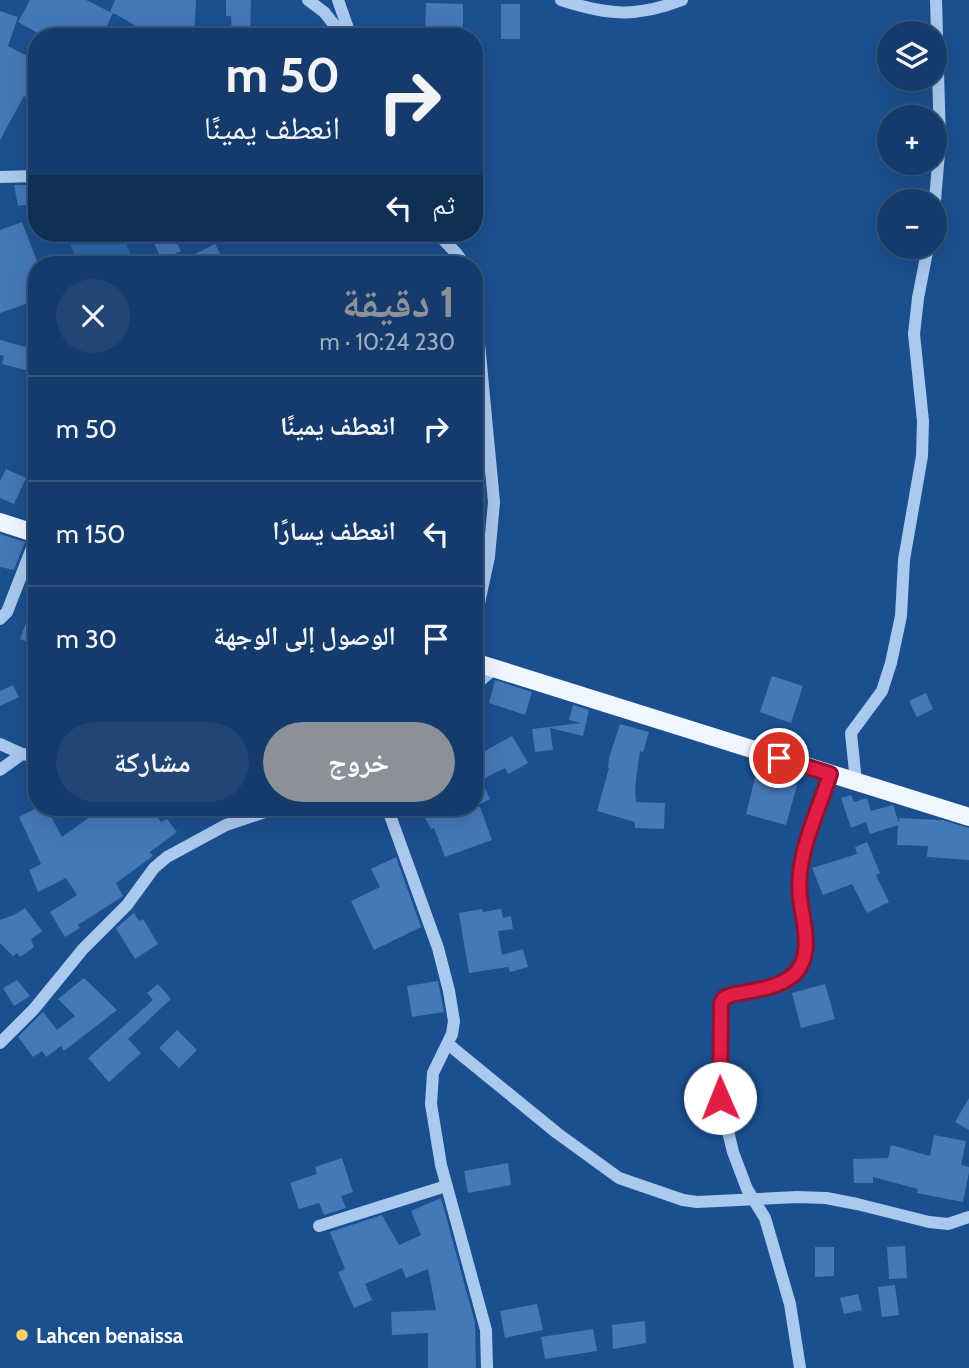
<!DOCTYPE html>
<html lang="ar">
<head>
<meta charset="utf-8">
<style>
	:root { --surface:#143b6b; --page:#214673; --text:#f1f3f6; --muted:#9dadc1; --line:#33557e; --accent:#8c9099 }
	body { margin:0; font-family:Cabin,"Noto Naskh Arabic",sans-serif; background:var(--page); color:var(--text); direction:rtl; height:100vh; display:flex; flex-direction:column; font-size:26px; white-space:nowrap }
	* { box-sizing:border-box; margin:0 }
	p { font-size:23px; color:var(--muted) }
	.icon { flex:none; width:38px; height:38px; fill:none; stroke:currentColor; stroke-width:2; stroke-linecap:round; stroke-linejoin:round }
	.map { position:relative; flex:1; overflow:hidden; direction:ltr }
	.side { position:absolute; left:28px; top:256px; width:455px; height:560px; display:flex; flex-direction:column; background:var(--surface); border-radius:28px; box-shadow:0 7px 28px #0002,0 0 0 2px var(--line); direction:rtl }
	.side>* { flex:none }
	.banner { position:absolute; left:28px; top:28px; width:455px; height:214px; border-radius:28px; box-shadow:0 7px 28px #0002,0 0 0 2px var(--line); direction:rtl; background:#143b6b; color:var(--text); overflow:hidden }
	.fabs { position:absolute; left:877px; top:21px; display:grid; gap:14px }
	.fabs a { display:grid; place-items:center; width:70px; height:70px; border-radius:50%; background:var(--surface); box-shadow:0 7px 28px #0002,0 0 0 2px var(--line); font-size:35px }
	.pin { position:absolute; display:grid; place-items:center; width:60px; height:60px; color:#fff; margin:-30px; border:4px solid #fff; border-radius:50%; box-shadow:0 2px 7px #0007 }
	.me { position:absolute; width:77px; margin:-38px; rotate:359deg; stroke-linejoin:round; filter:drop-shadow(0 0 5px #0008) }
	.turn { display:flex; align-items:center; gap:24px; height:147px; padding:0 28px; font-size:32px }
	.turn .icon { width:91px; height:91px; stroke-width:2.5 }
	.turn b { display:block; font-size:49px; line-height:60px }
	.then { display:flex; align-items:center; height:66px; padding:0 28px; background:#0003; gap:14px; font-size:26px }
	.round { display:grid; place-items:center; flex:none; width:74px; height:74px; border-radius:37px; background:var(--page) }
	.overview { display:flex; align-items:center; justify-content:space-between; height:119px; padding:0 28px }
	h1 { font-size:42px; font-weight:800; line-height:52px; color:var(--accent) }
	.primary-button { display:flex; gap:14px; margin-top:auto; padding:14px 28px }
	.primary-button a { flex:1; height:80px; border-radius:42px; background:var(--accent); color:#fff; font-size:28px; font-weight:800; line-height:80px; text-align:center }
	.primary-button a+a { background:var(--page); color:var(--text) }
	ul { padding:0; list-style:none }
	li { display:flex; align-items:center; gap:21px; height:105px; padding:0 28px; border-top:2px solid var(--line) }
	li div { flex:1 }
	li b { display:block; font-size:26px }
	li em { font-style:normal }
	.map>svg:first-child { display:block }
	.grass { fill:#2e69ad }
	.building { fill:#4478b7 }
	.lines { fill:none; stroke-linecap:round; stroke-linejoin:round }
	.minor { stroke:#a9c9ee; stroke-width:12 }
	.major { stroke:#f0f6ff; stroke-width:18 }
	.route-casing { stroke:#92132f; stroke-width:18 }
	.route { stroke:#e11d48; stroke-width:12 }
	.poi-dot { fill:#ffd166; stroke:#1b4f8f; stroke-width:2.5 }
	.labels { text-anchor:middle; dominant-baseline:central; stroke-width:6; stroke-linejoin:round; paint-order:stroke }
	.poi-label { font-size:21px; font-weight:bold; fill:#fff; stroke:#1b4f8f; text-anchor:start }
</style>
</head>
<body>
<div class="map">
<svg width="969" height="1368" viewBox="0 0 969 1368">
	<rect width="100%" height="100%" fill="#1b4f8f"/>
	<!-- grass -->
	<polygon class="grass" points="66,233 122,233 134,264 78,264"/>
	<!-- building -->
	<g class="building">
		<polygon points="30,0 86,0 110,12 115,0 196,0 194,37 156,37 113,13 102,37 45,37 18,22"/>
		<polygon points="226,0 251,0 250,37 232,37 231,16 226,16"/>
		<polygon points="426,3 463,4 463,37 425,37"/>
		<rect x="501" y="4" width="19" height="35"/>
		<polygon points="0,11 18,17 8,46 37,61 37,103 24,96 0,140"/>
		<polygon points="14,185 37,185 37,203 18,206"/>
		<polygon points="22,222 37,261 37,283 31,285 37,300 0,313 0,230"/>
		<polygon points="149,233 172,233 181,251 162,260"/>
		<polygon points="215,244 221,256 205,264 175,264"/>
		<polygon points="0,340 37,350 37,373 2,364 4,356 0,355"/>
		<polygon points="6,469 26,478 14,504 0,498 0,481"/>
		<polygon points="0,534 25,542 14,570 0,567"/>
		<polygon points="36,596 37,596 37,645 20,639"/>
		<polygon points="772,676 803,686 791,723 760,712"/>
		<polygon points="495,680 532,692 525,715 489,703"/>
		<polygon points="13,685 19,697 0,706 0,691"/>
		<polygon points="926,693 933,709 917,717 909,701"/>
		<polygon points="573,705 589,710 583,736 550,728 553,750 535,752 532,729 581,723 569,720"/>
		<polygon points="620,724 649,732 643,752 640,751 635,788 636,802 665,803 664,829 635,828 635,822 597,811 609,768 608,767 609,758"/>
		<polygon points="512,736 528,763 508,774 505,768 481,780 490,799 475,807 480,807 492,840 445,857 434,828 431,829 419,807 474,807 474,757"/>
		<polygon points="756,774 797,785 786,825 746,814"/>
		<polygon points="851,795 854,802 867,798 871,811 893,805 899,823 899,818 942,820 969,828 969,860 927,857 928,846 897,845 898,825 870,834 866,822 851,828 841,798"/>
		<polygon points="38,807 46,807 62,837 104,807 150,807 161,822 167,819 177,832 150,852 153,856 116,883 123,896 78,925 80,928 65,937 50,912 77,895 66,878 38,892 29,870 41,864 19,817"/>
		<polygon points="867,842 880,873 876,875 889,902 867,913 852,884 823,895 812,868 857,854 855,847"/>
		<polygon points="396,857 421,927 374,950 351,901 380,887 371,869"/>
		<polygon points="25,908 42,931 31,939 34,947 20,957 17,953 13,956 0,943 0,920 14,915"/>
		<polygon points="482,909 483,912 501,909 503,918 511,916 513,929 498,931 502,955 523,949 528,967 510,972 508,967 469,973 459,913"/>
		<polygon points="134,913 139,921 143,919 158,944 135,959 116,928"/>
		<polygon points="84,978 117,1010 64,1051 61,1046 46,1057 42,1051 33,1057 18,1037 43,1012 57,1030 75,1016 58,999"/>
		<polygon points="17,980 30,996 14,1006 3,988"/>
		<polygon points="438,981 444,1012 412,1017 407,986"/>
		<polygon points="158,984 171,999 128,1039 141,1053 109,1082 88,1058 153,1000 147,993"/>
		<polygon points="825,984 835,1019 801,1028 792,993"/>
		<polygon points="177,1030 197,1050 179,1068 159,1048"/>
		<polygon points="969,1098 969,1130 955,1122"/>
		<polygon points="934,1135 966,1141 961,1165 969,1167 969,1172 963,1202 917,1193 918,1189 873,1177 873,1183 854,1183 853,1159 888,1158 891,1145 930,1156"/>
		<polygon points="342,1158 353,1192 341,1196 346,1208 324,1215 319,1203 299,1209 290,1183 317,1174 315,1167"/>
		<polygon points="508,1163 511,1185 468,1193 464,1171"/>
		<polygon points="441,1198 475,1323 476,1368 428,1368 428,1333 392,1335 391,1312 436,1310 428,1269 406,1278 402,1268 365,1284 372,1300 354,1308 338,1272 345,1269 330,1232 382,1215 399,1245 421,1235 411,1211"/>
		<polygon points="905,1246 907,1278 889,1279 887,1247"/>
		<polygon points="815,1247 834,1247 834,1276 815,1277"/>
		<polygon points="895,1285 899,1315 882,1317 878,1287"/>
		<polygon points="858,1294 862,1310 844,1314 840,1298"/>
		<polygon points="537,1304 543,1330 505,1338 500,1311"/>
		<polygon points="645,1321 646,1343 613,1349 612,1325"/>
		<polygon points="593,1329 597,1351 545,1359 541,1337"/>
	</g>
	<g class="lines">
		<!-- minor -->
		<g class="minor">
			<polyline points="308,0 324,12 344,37"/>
			<polyline points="338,0 351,37"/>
			<path d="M561,0C607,15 636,18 682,0"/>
			<polyline points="0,177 37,176"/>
			<polyline points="934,212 940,141 936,0"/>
			<polyline points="437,233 457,254 464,264"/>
			<polyline points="232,261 244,264"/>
			<polyline points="474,290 494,502 489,557 474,626"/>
			<polyline points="0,619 7,612 37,535"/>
			<polyline points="474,686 495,668"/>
			<polyline points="0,744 22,754"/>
			<polyline points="0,770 22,754 37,756"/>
			<polyline points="856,782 851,733 882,691 891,663 901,616 904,560 922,456 923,421 914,334 918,298 928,247"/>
			<polyline points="236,807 255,815"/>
			<polyline points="387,807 438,948 449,991 454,1021 452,1034 433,1073 431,1104 441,1165 486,1330 487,1368"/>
			<polyline points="0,1043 34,1009 83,949 127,905 154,868 167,857 226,825 280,807"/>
			<polyline points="448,1044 557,1133 619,1178 683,1200 697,1202 797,1197 826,1198 857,1204 929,1222 948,1224 969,1217"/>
			<polyline points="319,1226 446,1186"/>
			<path d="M800,1368L790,1304L765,1218L747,1189L733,1152L720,1098L719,1018L721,1003L724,998C744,989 774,991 791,977C820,952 798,906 800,873C803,840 819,806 830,774"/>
		</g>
		<!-- major -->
		<g class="major">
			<polyline points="0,522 37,534"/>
			<polyline points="474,662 969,817"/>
		</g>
	</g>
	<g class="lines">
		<defs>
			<path id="route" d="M720,1098L721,1003L724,998L731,995C748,991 773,989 788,979C814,963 805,929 801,905C799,894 799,883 800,872C804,839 820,806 830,774L779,758"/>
		</defs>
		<!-- route casing -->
		<use href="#route" class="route-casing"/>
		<!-- route -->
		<use href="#route" class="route"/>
	</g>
	<!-- markers -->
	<circle class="poi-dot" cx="22" cy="1335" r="7"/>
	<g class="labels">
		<!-- poi labels -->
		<g class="poi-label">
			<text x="36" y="1335">Lahcen benaissa</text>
		</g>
	</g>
</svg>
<div class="fabs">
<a><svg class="icon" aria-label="layers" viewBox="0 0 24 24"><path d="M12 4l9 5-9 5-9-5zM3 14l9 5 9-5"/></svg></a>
<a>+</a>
<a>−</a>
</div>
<div class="pin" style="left:779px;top:758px;background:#d93025"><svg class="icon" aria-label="arrive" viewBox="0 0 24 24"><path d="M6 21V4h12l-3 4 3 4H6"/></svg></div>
<svg class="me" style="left:720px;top:1098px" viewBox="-20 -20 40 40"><circle r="19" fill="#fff"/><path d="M0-13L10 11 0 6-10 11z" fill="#e11d48"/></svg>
<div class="banner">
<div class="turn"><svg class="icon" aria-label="right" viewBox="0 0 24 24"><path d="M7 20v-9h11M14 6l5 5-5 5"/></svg><div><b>50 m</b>انعطف يمينًا</div></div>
<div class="then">ثم<svg class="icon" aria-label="left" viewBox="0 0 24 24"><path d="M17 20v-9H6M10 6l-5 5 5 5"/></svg></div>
</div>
<section class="side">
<div class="overview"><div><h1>1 دقيقة</h1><p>230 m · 10:24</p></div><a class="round"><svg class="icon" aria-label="close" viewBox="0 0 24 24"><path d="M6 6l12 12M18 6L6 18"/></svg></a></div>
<ul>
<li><svg class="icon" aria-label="right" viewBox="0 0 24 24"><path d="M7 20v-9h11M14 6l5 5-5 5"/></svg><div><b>انعطف يمينًا</b></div><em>50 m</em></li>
<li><svg class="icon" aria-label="left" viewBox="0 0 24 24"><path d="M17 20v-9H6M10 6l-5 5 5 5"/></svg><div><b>انعطف يسارًا</b></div><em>150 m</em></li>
<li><svg class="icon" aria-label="arrive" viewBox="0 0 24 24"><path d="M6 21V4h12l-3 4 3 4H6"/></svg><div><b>الوصول إلى الوجهة</b></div><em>30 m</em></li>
</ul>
<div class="primary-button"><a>خروج</a><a>مشاركة</a></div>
</section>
</div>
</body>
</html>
